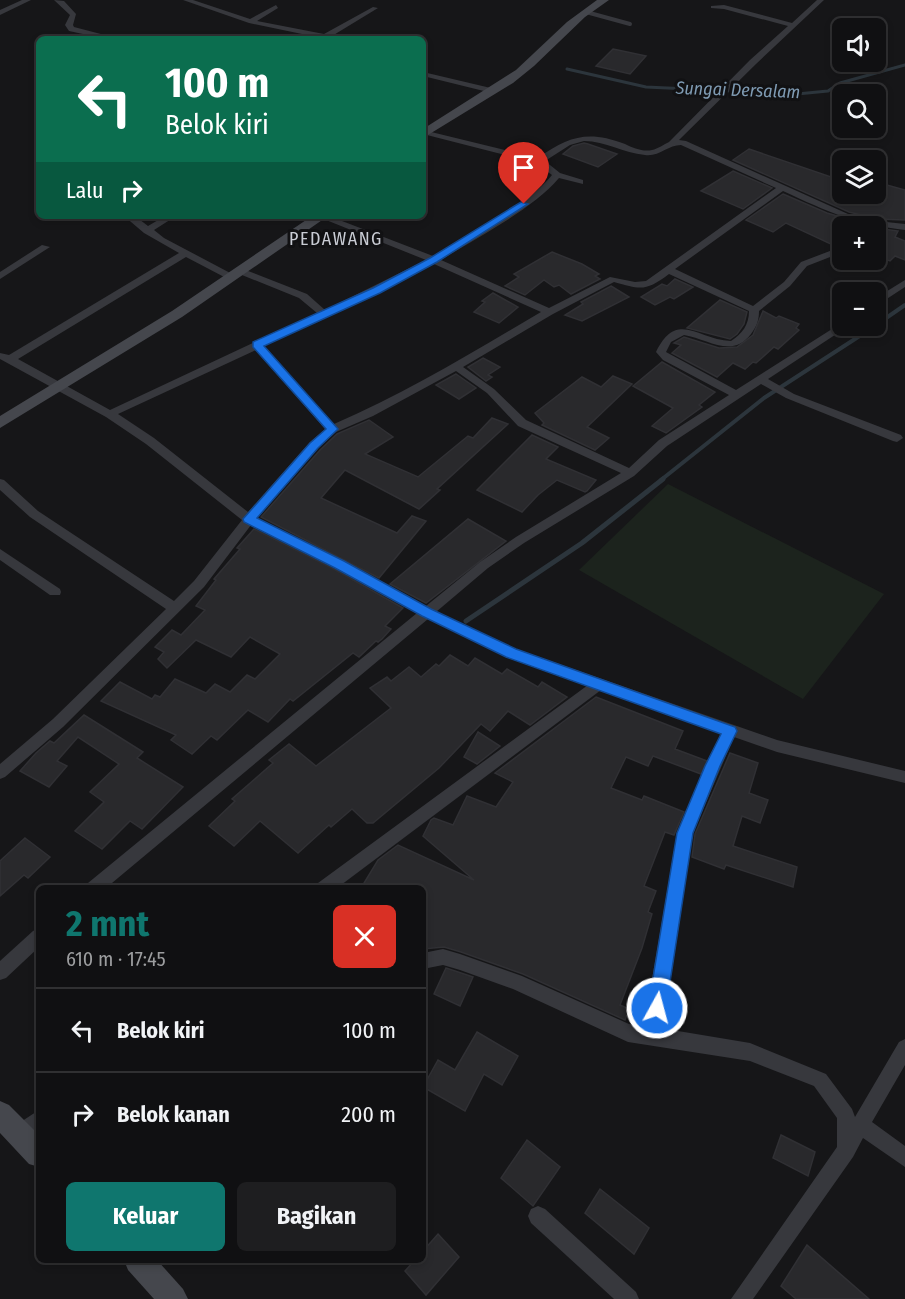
<!DOCTYPE html>
<html lang="id">
<head>
<meta charset="utf-8">
<style>
	:root { --surface:#101012; --page:#1e1e20; --text:#f1f3f6; --muted:#9c9d9f; --line:#303032; --accent:#0f766e }
	body { margin:0; font-family:"Fira Sans Condensed",sans-serif; background:var(--page); color:var(--text); height:100vh; display:flex; flex-direction:column; font-size:22px; white-space:nowrap }
	* { box-sizing:border-box; margin:0 }
	p { font-size:20px; color:var(--muted) }
	.icon { flex:none; width:33px; height:33px; fill:none; stroke:currentColor; stroke-width:2; stroke-linecap:round; stroke-linejoin:round }
	.map { position:relative; flex:1; overflow:hidden }
	.details { position:absolute; left:36px; top:885px; width:390px; height:378px; display:flex; flex-direction:column; background:var(--surface); border-radius:9px; box-shadow:0 3px 9px #0003,0 0 0 2px var(--line) }
	.details>* { flex:none }
	.banner { position:absolute; left:36px; top:36px; width:390px; height:183px; border-radius:9px; box-shadow:0 3px 9px #0003,0 0 0 2px var(--line); background:#0b6e4f; color:#fff; overflow:hidden }
	.fabs { position:absolute; left:832px; top:18px; display:grid; gap:12px }
	.fabs a { display:grid; place-items:center; width:54px; height:54px; border-radius:9px; background:var(--surface); box-shadow:0 3px 9px #0003,0 0 0 2px var(--line); font-size:30px }
	.pin { position:absolute; display:grid; place-items:center; width:51px; height:51px; color:#fff; margin:-62px -26px; border-radius:50% 50% 50% 0; rotate:-45deg; box-shadow:0 0 6px #0007 }
	.pin .icon { rotate:45deg }
	.me { position:absolute; width:66px; margin:-33px; rotate:7deg; stroke-linejoin:round; filter:drop-shadow(0 0 4px #0008) }
	.turn { display:flex; align-items:center; gap:21px; height:126px; padding:0 30px; font-size:27px }
	.turn .icon { width:78px; height:78px; stroke-width:2.5 }
	.turn b { display:block; font-size:42px; line-height:51px }
	.then { display:flex; align-items:center; height:57px; padding:0 30px; background:#0003; gap:12px; font-size:22px }
	.round { display:grid; place-items:center; flex:none; width:63px; height:63px; border-radius:9px; background:var(--page) }
	.overview { display:flex; align-items:center; justify-content:space-between; height:102px; padding:0 30px }
	h1 { font-size:36px; font-weight:700; line-height:45px; color:var(--accent) }
	.cta { display:flex; gap:12px; margin-top:auto; padding:12px 30px }
	.cta a { flex:1; height:69px; border-radius:9px; background:var(--accent); color:#fff; font-size:24px; font-weight:700; line-height:69px; text-align:center }
	.cta a+a { background:var(--page); color:var(--text) }
	ul { padding:0; list-style:none }
	li { display:flex; align-items:center; gap:18px; height:84px; padding:0 30px; border-top:2px solid var(--line) }
	li div { flex:1 }
	li b { display:block; font-size:22px }
	li em { font-style:normal }
	.map>svg:first-child { display:block }
	.green { fill:#1c231d }
	.lines { fill:none; stroke-linecap:round; stroke-linejoin:round }
	.stream-far2 { stroke:#2c353c; stroke-width:3 }
	.stream-far1 { stroke:#2c353c; stroke-width:4 }
	.stream { stroke:#2c353c; stroke-width:5 }
	.building { fill:#29292c; stroke:#303034; stroke-width:1.5 }
	.lane { stroke:#37383d; stroke-width:4 }
	.street { fill:#37383d; fill-rule:evenodd }
	.secondary { fill:#45474d; fill-rule:evenodd }
	.route { fill:#1a73e8; stroke:#114b97; stroke-width:1.5 }
	.labels { text-anchor:middle; dominant-baseline:central; stroke-width:6; stroke-linejoin:round; paint-order:stroke }
	.far-water-label { font-size:18px; font-style:italic; fill:#7f9bb3; stroke:#111113 }
	.far-quarter-label { font-size:18px; letter-spacing:1.5px; fill:#c9ccd4; stroke:#111113 }
</style>
</head>
<body>
<div class="map">
<svg width="905" height="1299" viewBox="0 0 905 1299">
	<rect width="100%" height="100%" fill="#161618"/>
	<!-- green -->
	<polygon class="green" points="668,484 884,594 803,699 579,570"/>
	<g class="lines">
		<!-- stream-far2 -->
		<polyline class="stream-far2" points="567,69 646,87 797,94 828,91 840,83 905,65"/>
		<!-- stream-far1 -->
		<g class="stream-far1">
			<polyline points="876,325 905,305"/>
			<polyline points="661,480 764,398 875,326"/>
		</g>
		<!-- stream -->
		<polyline class="stream" points="466,621 582,543 663,479"/>
	</g>
	<!-- building -->
	<g class="building">
		<polygon points="613,49 646,56 630,74 596,66"/>
		<polygon points="584,143 588,144 617,154 598,167 563,154 573,146"/>
		<polygon points="749,149 843,181 843,194 876,194 876,182 905,190 905,220 877,219 849,212 733,160"/>
		<polygon points="733,171 772,188 743,209 701,191"/>
		<polygon points="783,194 827,213 871,226 843,226 843,242 835,246 786,223 773,232 746,220"/>
		<polygon points="876,228 898,231 895,237 905,241 905,260 895,256 890,261 876,256"/>
		<polygon points="552,252 582,264 599,274 595,276 600,279 571,294 559,285 554,287 544,280 525,295 505,286 519,277 514,274"/>
		<polygon points="675,279 693,287 674,299 670,297 655,305 641,297 662,284 667,286"/>
		<polygon points="611,286 629,297 582,321 565,315 583,304 581,302"/>
		<polygon points="493,293 518,307 499,323 474,312 485,302 482,301"/>
		<polygon points="720,300 747,312 744,324 737,334 730,339 687,328"/>
		<polygon points="763,311 776,318 779,316 799,324 796,328 799,330 778,349 774,347 756,363 753,362 745,369 733,363 717,377 672,353 681,345 674,343 684,337 719,348 737,347 753,335"/>
		<polygon points="483,358 500,367 488,375 492,377 486,381 468,367"/>
		<polygon points="662,362 715,392 699,405 702,407 666,433 652,426 673,408 633,386"/>
		<polygon points="456,374 476,388 459,399 436,385"/>
		<polygon points="613,376 632,384 587,427 609,438 595,450 542,425 544,423 535,413 582,377 601,387"/>
		<polygon points="492,418 508,424 437,489 440,490 419,509 345,470 321,498 397,533 412,516 426,521 379,578 261,517 320,450 337,434 369,420 393,437 365,454 418,477 468,436 473,438"/>
		<polygon points="532,435 558,447 546,459 596,480 587,491 585,492 557,480 538,495 522,512 477,490"/>
		<polygon points="468,519 506,541 426,603 390,584"/>
		<polygon points="254,529 334,569 403,608 385,626 391,629 382,639 378,642 376,641 359,657 353,653 293,701 290,699 268,722 248,710 217,740 211,736 192,754 171,740 176,735 101,701 120,682 152,699 155,695 160,697 175,679 206,693 215,684 230,692 247,675 255,679 280,654 250,637 231,657 196,640 167,668 158,659 164,652 155,647 172,630 181,635 205,610 196,606 216,580 214,579 240,549 237,548"/>
		<polygon points="450,655 468,666 475,658 502,674 507,669 538,687 542,682 567,697 530,725 508,711 490,731 481,724 439,768 373,823 367,823 352,809 331,827 329,825 298,853 260,821 234,846 209,826 235,801 232,799 273,763 269,760 289,744 316,766 391,708 370,688 387,677 391,681 409,667 421,677 436,664 439,666"/>
		<polygon points="596,697 683,731 675,749 707,761 701,774 653,756 648,766 626,757 611,788 642,800 644,796 684,812 674,835 665,832 644,886 656,891 648,912 652,914 642,948 620,1005 629,1009 625,1020 523,974 461,952 444,947 423,949 423,888 361,888 378,860 398,845 474,880 423,836 431,820 434,818 453,825 467,796 496,807 513,782 495,773"/>
		<polygon points="84,715 143,752 137,758 183,787 142,829 130,821 102,849 75,831 104,802 90,792 119,764 78,737 57,761 67,766 49,787 20,771 36,753 50,741 54,743"/>
		<polygon points="478,732 500,746 477,764 464,757"/>
		<polygon points="730,753 758,763 749,793 768,800 760,823 742,816 733,846 797,867 793,887 726,865 724,869 692,857 695,834"/>
		<polygon points="25,838 50,857 28,878 24,875 0,896 0,861"/>
		<polygon points="446,968 473,977 460,1006 434,994"/>
		<polygon points="477,1032 518,1056 502,1085 484,1074 465,1111 423,1087 438,1060 455,1070"/>
		<polygon points="781,1135 815,1152 808,1176 773,1158"/>
		<polygon points="527,1140 560,1167 533,1206 501,1178"/>
		<polygon points="600,1189 649,1228 634,1254 585,1213"/>
		<polygon points="438,1234 459,1257 426,1295 405,1271 415,1260 423,1260 423,1251"/>
		<polygon points="807,1245 869,1299 796,1299 781,1286"/>
	</g>
	<g class="lines">
		<!-- lane -->
		<polyline class="lane" points="586,12 630,24"/>
		<!-- street -->
		<g class="street">
			<polygon points="22,0 31,0 0,15 0,10"/>
			<polygon points="54,0 64,1 76,14 73,25 74,27 120,39 106,39 69,31 65,25 70,15"/>
			<polygon points="183,0 193,0 250,19 276,5 278,8 257,21 324,34 373,7 378,8 332,36 341,39 326,39 249,23"/>
			<path d="M817,0H824L756,64L679,140L686,141L848,214L877,221L905,224V230C855,224 828,212 783,191L675,269L753,306L784,282L801,262L843,246V252L807,266L790,286L759,311C759,320 757,326 751,334C732,359 708,339 684,335L671,342L666,352L736,390L843,322V326H848L847,327L768,379L794,394L901,435L903,438L897,442L893,441L786,398L761,384L667,446L634,476L524,543L488,568L436,612L516,649L777,740L905,771V783L777,752L734,737L693,833L666,1008L660,1028L750,1043L826,1074L852,1109L855,1117L899,1042L905,1039V1065L872,1122L905,1146V1167L863,1138L853,1157L753,1299H731L837,1147V1118L814,1086L750,1061L628,1042L513,989L460,970L443,965L423,969V953L443,949L460,954L522,976L629,1024L644,1026L677,833L722,733L601,690L337,888H316L318,883L588,685L506,657L428,619L106,888H86L88,883L417,613L335,567L251,525L204,587L63,727L5,777L0,779V764L53,719L166,609L30,517L0,490V479L4,480L38,511L174,601L194,581L242,520L146,444L106,417L0,359V353L9,355L179,253L144,233L124,216H135L148,226L165,216H176L154,230L164,238L234,275V279H228L186,257L18,359L110,410L317,313L299,298L237,273V269H243L307,294L325,310L426,260L316,216H329L433,256C468,235 527,206 552,175L536,163L423,134V130L538,158C569,136 588,130 625,144C633,148 643,152 652,150C658,149 664,144 669,142L750,60L788,26L724,9L711,8V6L724,5L792,23ZM584,141C606,141 623,153 645,155C659,157 668,145 681,145L776,188L646,281L635,282L610,277L549,308L441,260C477,237 532,210 559,178L583,184V180L560,173L545,161L570,145ZM434,264L541,312C473,352 406,393 334,424L264,346L379,292ZM669,274L749,311C749,325 742,334 731,341C698,340 677,309 656,352L663,360L729,395L659,440L629,468L526,420L494,389L463,367L553,314L614,282C642,290 646,291 669,274ZM256,350L325,429L310,442L248,512L154,438L118,414ZM456,371L487,393L518,426L621,473L516,537L480,562L426,606L343,561L257,518L318,448L336,432L373,416Z"/>
			<polygon points="423,72 495,89 496,91 492,93 423,76"/>
			<polygon points="42,245 50,247 0,279 0,272"/>
			<polygon points="905,280 905,287 876,306 876,298"/>
			<polygon points="0,549 60,589 61,592 60,595 50,595 0,560"/>
			<polygon points="39,928 39,947 6,978 0,980 0,961 33,931"/>
			<polygon points="39,1110 39,1131 20,1143 13,1141 11,1134 13,1127"/>
			<polygon points="538,1206 545,1209 636,1292 639,1299 614,1299 531,1223 528,1216 531,1209"/>
		</g>
		<!-- secondary -->
		<g class="secondary">
			<polygon points="597,0 609,0 585,17 534,66 513,83 423,138 423,129 516,70 567,22"/>
			<polygon points="312,216 328,216 182,317 0,428 0,416 172,311"/>
			<polygon points="0,1101 9,1105 39,1135 39,1167 29,1164 0,1133"/>
			<polygon points="124,1260 157,1260 183,1289 188,1299 154,1299 128,1270"/>
		</g>
	</g>
	<!-- route -->
	<polygon class="route" points="521,202 528,204 437,262 380,293 264,346 338,429 318,448 257,518 344,561 431,609 516,649 735,727 737,731 720,766 693,833 666,1008 663,1014 657,1016 651,1014 648,1008 677,833 705,766 721,734 506,657 422,616 335,568 244,522 243,519 310,443 326,429 253,347 253,342 373,288 430,258"/>
	<g class="labels">
		<!-- far-water labels -->
		<g class="far-water-label">
			<text transform="translate(738 90) rotate(2)">Sungai Dersalam</text>
		</g>
		<!-- far-quarter labels -->
		<g class="far-quarter-label">
			<text x="336" y="239">PEDAWANG</text>
		</g>
	</g>
</svg>
<div class="fabs">
<a><svg class="icon" aria-label="sound" viewBox="0 0 24 24"><path d="M4 9h4l5-4v14l-5-4H4zM17 9q2 3 0 6"/></svg></a>
<a><svg class="icon" aria-label="search" viewBox="0 0 24 24"><circle cx="10" cy="10" r="6"/><path d="M15 15l6 6"/></svg></a>
<a><svg class="icon" aria-label="layers" viewBox="0 0 24 24"><path d="M12 4l9 5-9 5-9-5zM3 14l9 5 9-5"/></svg></a>
<a>+</a>
<a>−</a>
</div>
<div class="pin" style="left:524px;top:204px;background:#d93025"><svg class="icon" aria-label="arrive" viewBox="0 0 24 24"><path d="M6 21V4h12l-3 4 3 4H6"/></svg></div>
<svg class="me" style="left:657px;top:1008px" viewBox="-20 -20 40 40"><circle r="17" fill="#1a73e8" stroke="#fff" stroke-width="3"/><path d="M0-11L8 9 0 5-8 9z" fill="#fff"/></svg>
<div class="banner">
<div class="turn"><svg class="icon" aria-label="left" viewBox="0 0 24 24"><path d="M17 20v-9H6M10 6l-5 5 5 5"/></svg><div><b>100 m</b>Belok kiri</div></div>
<div class="then">Lalu<svg class="icon" aria-label="right" viewBox="0 0 24 24"><path d="M7 20v-9h11M14 6l5 5-5 5"/></svg></div>
</div>
<section class="details">
<div class="overview"><div><h1>2 mnt</h1><p>610 m · 17:45</p></div><a class="round" style="background:#d93025;color:#fff"><svg class="icon" aria-label="close" viewBox="0 0 24 24"><path d="M6 6l12 12M18 6L6 18"/></svg></a></div>
<ul>
<li><svg class="icon" aria-label="left" viewBox="0 0 24 24"><path d="M17 20v-9H6M10 6l-5 5 5 5"/></svg><div><b>Belok kiri</b></div><em>100 m</em></li>
<li><svg class="icon" aria-label="right" viewBox="0 0 24 24"><path d="M7 20v-9h11M14 6l5 5-5 5"/></svg><div><b>Belok kanan</b></div><em>200 m</em></li>
</ul>
<div class="cta"><a>Keluar</a><a>Bagikan</a></div>
</section>
</div>
</body>
</html>
